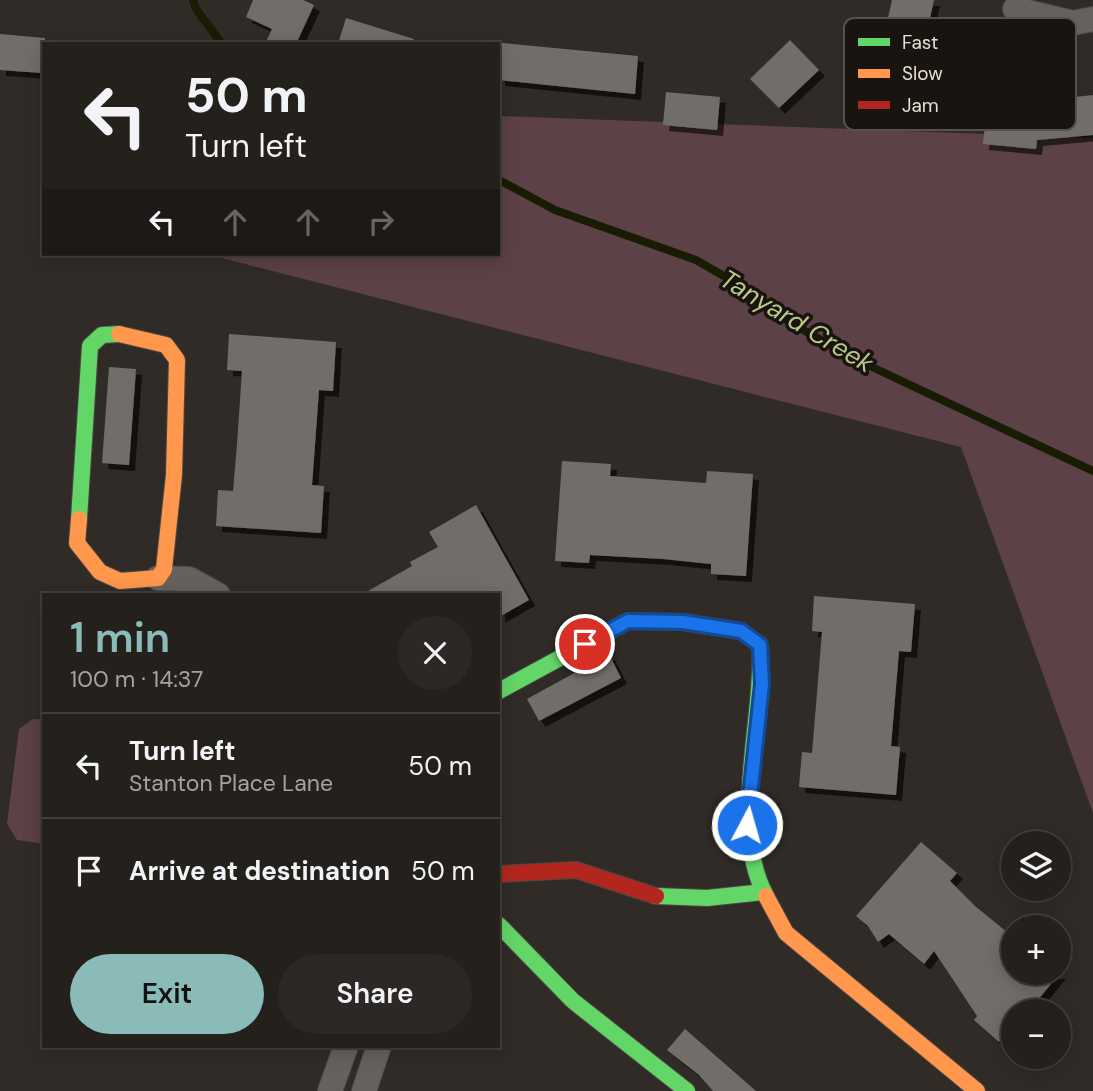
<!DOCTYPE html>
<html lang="en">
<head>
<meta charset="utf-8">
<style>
	:root { --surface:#24201c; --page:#2c2825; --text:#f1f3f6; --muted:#a3a3a3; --line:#413e3b; --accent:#8bbbb9 }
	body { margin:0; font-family:"DM Sans",sans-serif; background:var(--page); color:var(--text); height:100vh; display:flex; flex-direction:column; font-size:26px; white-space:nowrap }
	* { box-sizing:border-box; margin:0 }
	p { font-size:23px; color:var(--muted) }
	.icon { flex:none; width:38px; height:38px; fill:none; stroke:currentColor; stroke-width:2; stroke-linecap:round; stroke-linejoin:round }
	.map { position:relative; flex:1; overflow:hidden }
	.side { position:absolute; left:42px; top:593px; width:458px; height:455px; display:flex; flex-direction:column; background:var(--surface); border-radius:0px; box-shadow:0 4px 18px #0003,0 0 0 2px var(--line) }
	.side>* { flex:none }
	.guide { position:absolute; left:42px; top:42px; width:458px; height:214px; border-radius:0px; box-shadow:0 4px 18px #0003,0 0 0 2px var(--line); background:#24201c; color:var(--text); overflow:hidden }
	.buttons { position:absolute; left:1001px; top:831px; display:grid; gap:14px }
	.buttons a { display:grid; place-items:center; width:70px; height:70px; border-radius:50%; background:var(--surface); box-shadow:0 4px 18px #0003,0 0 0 2px var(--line); font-size:35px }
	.pin { position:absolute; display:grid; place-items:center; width:60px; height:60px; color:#fff; margin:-30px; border:4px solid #fff; border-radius:50%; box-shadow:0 2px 7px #0007 }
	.me { position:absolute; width:77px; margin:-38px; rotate:6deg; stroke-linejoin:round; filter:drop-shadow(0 0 5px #0008) }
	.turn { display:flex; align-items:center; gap:24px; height:147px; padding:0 28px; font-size:32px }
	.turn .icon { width:91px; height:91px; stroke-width:2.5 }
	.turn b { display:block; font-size:49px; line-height:60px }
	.lanes { display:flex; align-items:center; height:66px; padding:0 28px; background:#0003; justify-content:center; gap:35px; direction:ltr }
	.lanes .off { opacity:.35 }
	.round { display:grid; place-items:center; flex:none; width:74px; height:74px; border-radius:37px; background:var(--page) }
	.summary { display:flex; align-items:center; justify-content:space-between; height:119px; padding:0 28px }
	h1 { font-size:42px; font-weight:600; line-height:52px; color:var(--accent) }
	.action { display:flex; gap:14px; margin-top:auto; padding:14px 28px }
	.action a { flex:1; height:80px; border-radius:42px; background:var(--accent); color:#111; font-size:28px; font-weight:600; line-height:80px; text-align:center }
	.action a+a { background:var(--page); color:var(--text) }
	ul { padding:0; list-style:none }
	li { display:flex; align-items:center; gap:21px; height:105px; padding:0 28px; border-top:2px solid var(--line) }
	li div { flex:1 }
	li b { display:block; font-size:26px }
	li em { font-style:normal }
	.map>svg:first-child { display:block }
	.green { fill:#5c4147 }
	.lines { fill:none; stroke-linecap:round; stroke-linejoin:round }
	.stream { stroke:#171c03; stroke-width:8 }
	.building { fill:#716e69; filter:url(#shadow) }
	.street-casing { stroke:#4d4844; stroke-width:26 }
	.fast-casing { stroke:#4d4844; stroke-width:18 }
	.slow-casing { stroke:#4d4844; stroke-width:18 }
	.jam-casing { stroke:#4d4844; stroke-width:18 }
	.street { stroke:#66615c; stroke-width:24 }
	.fast { stroke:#63d668; stroke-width:16 }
	.slow { stroke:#ff974d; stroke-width:16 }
	.jam { stroke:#b3261e; stroke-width:16 }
	.route-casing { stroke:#114b97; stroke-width:18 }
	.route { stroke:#1a73e8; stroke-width:12 }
	.labels { text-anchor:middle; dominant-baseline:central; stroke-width:7; stroke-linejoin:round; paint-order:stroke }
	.water-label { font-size:26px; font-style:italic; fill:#b8c889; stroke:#191410 }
	.key { fill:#191410; stroke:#56514c; stroke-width:2 }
	.key-label { font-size:19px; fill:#e6dfd9 }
</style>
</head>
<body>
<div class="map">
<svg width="1093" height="1091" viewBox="0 0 1093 1091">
	<defs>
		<filter id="shadow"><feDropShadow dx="6" dy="6" stdDeviation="0" flood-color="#0009"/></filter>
	</defs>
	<rect width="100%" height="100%" fill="#302b26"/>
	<!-- green -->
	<g class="green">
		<polygon points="499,116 1093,138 1093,813 961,447 206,254 499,254"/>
		<polygon points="33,719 44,720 44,844 17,840 7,824 19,729"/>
	</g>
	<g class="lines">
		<!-- stream -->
		<g class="stream">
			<polyline points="193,0 196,9 222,44"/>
			<polyline points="499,180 555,210 696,260 729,279 789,322 855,359 1093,471"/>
		</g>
	</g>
	<!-- building -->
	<g class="building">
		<polygon points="253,0 303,0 314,5 296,44 265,44 272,29 246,17"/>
		<polygon points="892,0 934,0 928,27 888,18"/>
		<polygon points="346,18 414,39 414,44 338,44"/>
		<polygon points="0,34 45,38 42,73 0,70"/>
		<polygon points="790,40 819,70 779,108 750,79"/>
		<polygon points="502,43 638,56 635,94 499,80"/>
		<polygon points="666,92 720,97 717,130 663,125"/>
		<polygon points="1093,95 1093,135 1037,140 1036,149 983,144 987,105 1068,113 1066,98"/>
		<polygon points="229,334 336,342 333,391 319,390 312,485 324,486 321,533 216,526 218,490 233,491 237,444 242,371 227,370"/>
		<polygon points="109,367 136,369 129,465 102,463"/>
		<polygon points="562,461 611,464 610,476 706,483 707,471 753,474 746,576 711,574 711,564 663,559 590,555 589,563 555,561"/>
		<polygon points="476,505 529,600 499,617 499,595 361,595 412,566 410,562 438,547 429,532"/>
		<polygon points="814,596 915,604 911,652 899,651 891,746 900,747 896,795 799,787 802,752 812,753 816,705 822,632 812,631"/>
		<polygon points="609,654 621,678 539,721 527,699"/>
		<polygon points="921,842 957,873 950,881 975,906 1013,937 1013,973 1060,973 1028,1012 1013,1012 1013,1026 999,1042 974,1020 977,1016 934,951 924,964 889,934 878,942 868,926 856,916"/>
		<polygon points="685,1029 756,1091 713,1091 699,1075 667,1050"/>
	</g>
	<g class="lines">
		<defs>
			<g id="street">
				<polyline points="1015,9 1073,23 1093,19"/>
				<polyline points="158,578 189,579 218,595"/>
				<polyline points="330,1091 346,1046"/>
				<polyline points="364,1091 379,1046"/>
			</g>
			<g id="fast">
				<polyline points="79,519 90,346 102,335 119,334"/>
				<path d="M499,691L628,621L683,622L741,631L760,645C764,723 729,828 766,896"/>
				<polyline points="656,896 707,898 764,892"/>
				<polyline points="499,925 573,1001 687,1091"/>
			</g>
			<g id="slow">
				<polyline points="79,519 77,543 100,572 120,581 158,578 164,569 174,475 177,360 166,345 119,334"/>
				<polyline points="766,896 786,933 977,1091"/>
			</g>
			<polyline id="jam" points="499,874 576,870 656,896"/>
		</defs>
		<!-- street casing -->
		<use href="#street" class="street-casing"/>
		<!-- fast casing -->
		<use href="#fast" class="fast-casing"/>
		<!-- slow casing -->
		<use href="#slow" class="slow-casing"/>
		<!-- jam casing -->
		<use href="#jam" class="jam-casing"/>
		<!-- street -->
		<use href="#street" class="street"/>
		<!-- fast -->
		<use href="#fast" class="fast"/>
		<!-- slow -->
		<use href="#slow" class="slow"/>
		<!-- jam -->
		<use href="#jam" class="jam"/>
	</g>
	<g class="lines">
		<defs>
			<polyline id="route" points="585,644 628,621 683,622 741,631 760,645 762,684 747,825"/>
		</defs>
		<!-- route casing -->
		<use href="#route" class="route-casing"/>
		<!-- route -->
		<use href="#route" class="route"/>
	</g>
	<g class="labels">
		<!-- water labels -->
		<g class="water-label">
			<text transform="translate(797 321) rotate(31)">Tanyard Creek</text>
		</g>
	</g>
	<!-- legend -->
	<rect x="844" y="18" width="232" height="112" rx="10" class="key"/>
	<rect x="858" y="38" width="32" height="8" fill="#63d668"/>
	<rect x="858" y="69" width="32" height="9" fill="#ff974d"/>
	<rect x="858" y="101" width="32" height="8" fill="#b3261e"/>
	<g class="key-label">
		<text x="902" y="49">Fast</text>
		<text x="902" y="80">Slow</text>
		<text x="902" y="112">Jam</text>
	</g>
</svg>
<div class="buttons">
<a><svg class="icon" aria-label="layers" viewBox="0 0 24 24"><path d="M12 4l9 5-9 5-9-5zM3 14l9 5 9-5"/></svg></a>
<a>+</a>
<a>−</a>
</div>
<div class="pin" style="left:585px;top:644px;background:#d93025"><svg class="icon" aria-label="arrive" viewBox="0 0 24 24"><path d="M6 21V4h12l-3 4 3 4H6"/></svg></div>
<svg class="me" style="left:747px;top:825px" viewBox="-20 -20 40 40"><circle r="17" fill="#1a73e8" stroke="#fff" stroke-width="3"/><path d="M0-11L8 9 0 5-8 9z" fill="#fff"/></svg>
<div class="guide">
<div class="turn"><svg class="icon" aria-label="left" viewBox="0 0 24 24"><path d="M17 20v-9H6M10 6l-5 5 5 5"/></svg><div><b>50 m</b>Turn left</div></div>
<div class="lanes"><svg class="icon" aria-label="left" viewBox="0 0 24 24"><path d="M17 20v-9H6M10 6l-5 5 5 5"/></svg><svg class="icon off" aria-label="ahead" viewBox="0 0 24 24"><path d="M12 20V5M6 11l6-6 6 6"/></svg><svg class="icon off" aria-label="ahead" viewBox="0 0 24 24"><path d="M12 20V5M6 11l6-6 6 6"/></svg><svg class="icon off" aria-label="right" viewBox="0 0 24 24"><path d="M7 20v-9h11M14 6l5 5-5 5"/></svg></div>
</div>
<section class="side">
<div class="summary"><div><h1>1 min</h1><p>100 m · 14:37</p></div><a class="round"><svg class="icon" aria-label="close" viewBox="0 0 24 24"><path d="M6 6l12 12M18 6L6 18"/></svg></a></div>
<ul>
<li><svg class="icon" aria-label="left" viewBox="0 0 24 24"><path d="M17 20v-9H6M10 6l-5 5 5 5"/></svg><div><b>Turn left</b><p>Stanton Place Lane</p></div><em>50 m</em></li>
<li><svg class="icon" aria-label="arrive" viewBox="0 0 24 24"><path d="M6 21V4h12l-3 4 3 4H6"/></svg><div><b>Arrive at destination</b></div><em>50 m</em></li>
</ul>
<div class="action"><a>Exit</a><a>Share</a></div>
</section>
</div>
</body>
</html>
